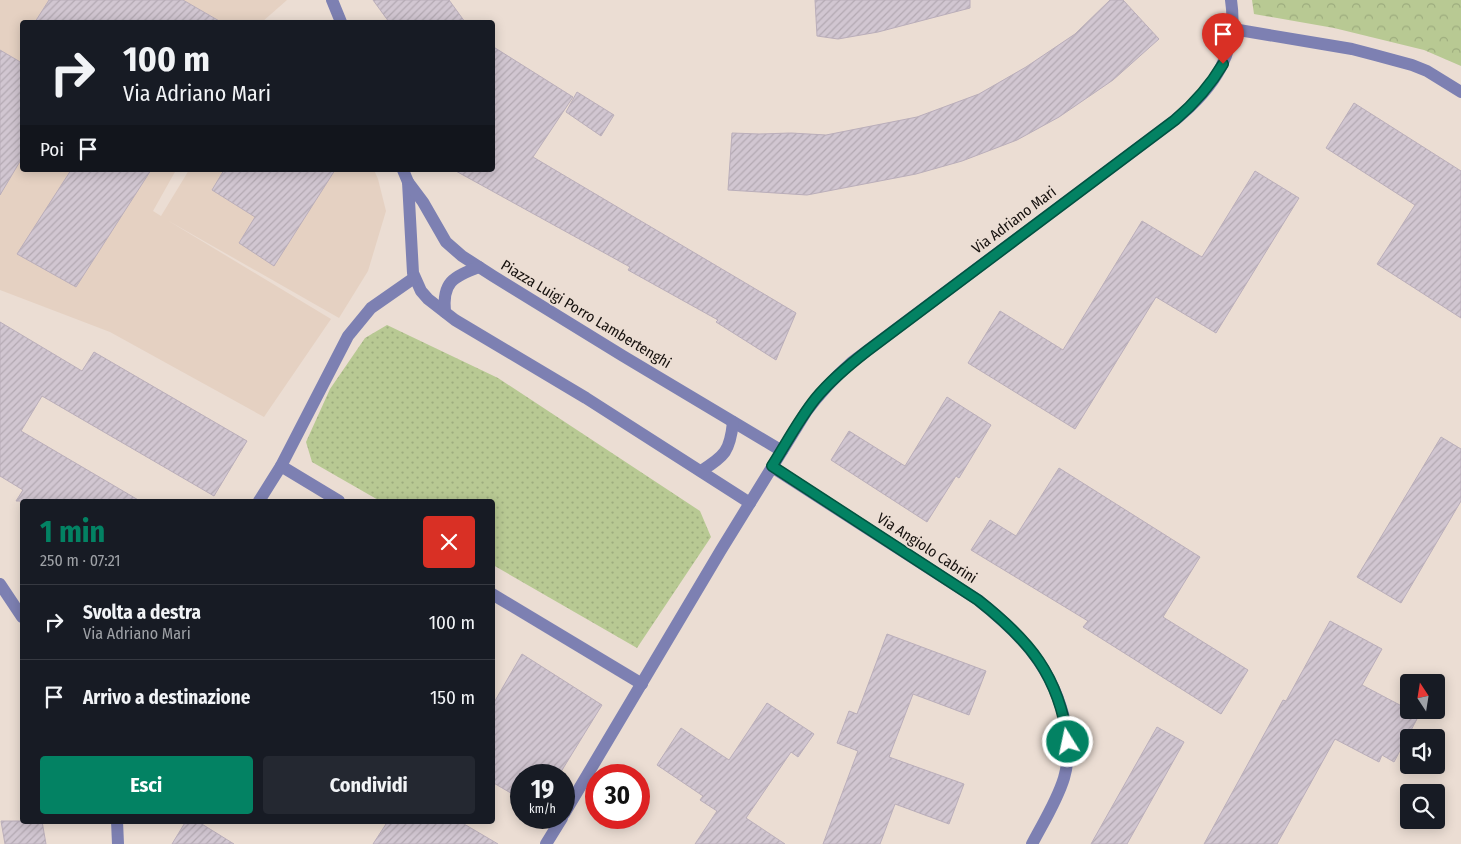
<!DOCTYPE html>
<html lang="it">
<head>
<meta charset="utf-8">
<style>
	:root { --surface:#171b24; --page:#242831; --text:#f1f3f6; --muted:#9ea1a6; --line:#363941; --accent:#038263 }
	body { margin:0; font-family:"Fira Sans Condensed",sans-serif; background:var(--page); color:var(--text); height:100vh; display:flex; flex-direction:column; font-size:19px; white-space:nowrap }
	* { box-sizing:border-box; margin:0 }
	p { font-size:16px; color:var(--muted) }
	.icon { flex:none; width:28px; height:28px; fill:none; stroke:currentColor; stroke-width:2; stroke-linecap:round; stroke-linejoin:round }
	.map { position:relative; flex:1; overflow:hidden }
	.sheet { position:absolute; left:20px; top:499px; width:475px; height:325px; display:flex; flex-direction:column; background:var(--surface); border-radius:5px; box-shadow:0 2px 12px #0003 }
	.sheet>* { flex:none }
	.top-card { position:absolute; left:20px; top:20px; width:475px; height:152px; border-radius:5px; box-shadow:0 2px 12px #0003; background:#171b24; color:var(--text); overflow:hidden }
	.needle { width:32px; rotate:348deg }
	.fabs { position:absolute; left:1400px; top:674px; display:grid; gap:10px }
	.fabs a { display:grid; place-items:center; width:45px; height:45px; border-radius:5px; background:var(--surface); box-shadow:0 2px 12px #0003; font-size:25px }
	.speed { position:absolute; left:510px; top:764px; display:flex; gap:10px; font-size:25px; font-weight:700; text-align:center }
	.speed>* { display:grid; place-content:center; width:65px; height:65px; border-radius:50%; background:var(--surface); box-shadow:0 2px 12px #0003; line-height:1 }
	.speed small { font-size:12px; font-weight:400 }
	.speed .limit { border:8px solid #d22; background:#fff; color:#111 }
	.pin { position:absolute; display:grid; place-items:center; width:42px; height:42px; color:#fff; margin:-51px -21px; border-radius:50% 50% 50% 0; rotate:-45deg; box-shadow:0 0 5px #0007 }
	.pin .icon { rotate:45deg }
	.me { position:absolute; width:55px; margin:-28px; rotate:350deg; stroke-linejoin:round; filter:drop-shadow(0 0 4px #0008) }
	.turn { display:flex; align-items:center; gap:18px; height:105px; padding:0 20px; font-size:22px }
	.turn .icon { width:65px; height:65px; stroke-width:2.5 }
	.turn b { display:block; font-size:35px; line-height:42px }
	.then { display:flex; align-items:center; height:48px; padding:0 20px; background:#0003; gap:10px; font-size:19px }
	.round { display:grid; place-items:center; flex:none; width:52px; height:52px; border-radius:5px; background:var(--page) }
	.overview { display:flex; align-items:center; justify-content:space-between; height:85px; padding:0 20px }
	h1 { font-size:30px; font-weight:700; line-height:38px; color:var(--accent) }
	.button { display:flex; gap:10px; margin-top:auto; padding:10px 20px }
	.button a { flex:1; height:58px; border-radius:5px; background:var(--accent); color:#fff; font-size:20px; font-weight:700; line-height:58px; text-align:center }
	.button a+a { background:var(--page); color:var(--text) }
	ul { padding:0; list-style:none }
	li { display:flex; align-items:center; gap:15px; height:75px; padding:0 20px; border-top:1px solid var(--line) }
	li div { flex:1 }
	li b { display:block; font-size:19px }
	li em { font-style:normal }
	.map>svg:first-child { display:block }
	.built { fill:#e5d1c2 }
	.forest { fill:url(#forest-crowns) }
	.park { fill:url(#park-dots) }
	.building { fill:url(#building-hatch); stroke:#baaeba }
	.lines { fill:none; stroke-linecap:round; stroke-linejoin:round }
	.street { stroke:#7d80b2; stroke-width:12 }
	.route-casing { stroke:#025440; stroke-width:12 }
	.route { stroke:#038263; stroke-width:9 }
	.labels { text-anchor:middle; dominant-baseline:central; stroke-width:4; stroke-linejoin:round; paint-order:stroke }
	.street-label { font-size:15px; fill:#15100d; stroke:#ebddd3 }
</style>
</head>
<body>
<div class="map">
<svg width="1461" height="844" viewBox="0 0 1461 844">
	<defs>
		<pattern id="forest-crowns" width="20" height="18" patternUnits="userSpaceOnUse" patternTransform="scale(1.25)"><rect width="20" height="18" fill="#b8c993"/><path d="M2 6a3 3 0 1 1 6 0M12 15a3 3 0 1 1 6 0" fill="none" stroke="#9dac7e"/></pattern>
		<pattern id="park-dots" width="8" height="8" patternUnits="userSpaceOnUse" patternTransform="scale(1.25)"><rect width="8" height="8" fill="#b8c993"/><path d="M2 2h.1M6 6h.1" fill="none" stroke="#9dac7e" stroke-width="1.8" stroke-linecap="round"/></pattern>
		<pattern id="building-hatch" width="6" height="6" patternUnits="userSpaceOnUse" patternTransform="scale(1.25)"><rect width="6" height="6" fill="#d1c6d1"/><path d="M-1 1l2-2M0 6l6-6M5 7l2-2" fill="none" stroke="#b3a9b2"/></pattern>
	</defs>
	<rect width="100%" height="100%" fill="#ebddd3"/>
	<!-- built -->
	<polygon class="built" points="0,0 287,0 262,22 22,22 22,170 176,170 153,211 161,216 189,170 374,170 378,179 386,211 368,271 339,318 167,220 331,319 264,417 110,332 0,290"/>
	<!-- forest -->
	<polygon class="forest" points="1252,0 1461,0 1461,66 1424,50 1334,28 1254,14"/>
	<!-- park -->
	<polygon class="park" points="387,325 498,378 700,511 711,537 637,648 493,565 492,501 380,501 312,462 306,442 330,389 365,338"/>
	<!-- building -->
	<g class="building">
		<polygon points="49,0 183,0 221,22 35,22"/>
		<polygon points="373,0 449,0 465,22 389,22"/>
		<polygon points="815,0 970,0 970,8 878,32 838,39 817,36"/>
		<polygon points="1110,0 1123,0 1159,39 1113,80 1059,117 1017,140 962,161 916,174 807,195 728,190 732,133 759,134 791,133 826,135 917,117 979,94 1026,67 1075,34"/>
		<polygon points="492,46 573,97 533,157 796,313 776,360 716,322 718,320 628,270 630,267 454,170 492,170"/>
		<polygon points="0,50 22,63 22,158 0,195"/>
		<polygon points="577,92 614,115 601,136 566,112"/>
		<polygon points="1354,103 1461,171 1461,318 1377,264 1415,205 1326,148"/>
		<polygon points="71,170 151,170 76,287 17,254"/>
		<polygon points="224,170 335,170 274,266 239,243 255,217 212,190"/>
		<polygon points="1255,171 1299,198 1216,333 1156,297 1075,429 968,363 1000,311 1063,350 1142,221 1202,257"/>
		<polygon points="0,322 82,371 94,352 247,441 214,496 42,396 21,431 140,501 16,501 23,490 0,476"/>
		<polygon points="947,397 991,425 959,478 956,476 927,522 831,460 849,431 905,466"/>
		<polygon points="1441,437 1461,449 1461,501 1401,603 1357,577"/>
		<polygon points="1059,468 1200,557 1163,617 1248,670 1221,714 1083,627 1088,621 971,550 990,520 1016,536"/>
		<polygon points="1330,621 1382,649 1362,685 1413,712 1411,715 1417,719 1394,762 1382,755 1379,762 1335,739 1277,844 1204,844 1283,700 1286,701"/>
		<polygon points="887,634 986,671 969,715 913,694 889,757 964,784 949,824 895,804 880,844 823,844 858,751 837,743 849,711 857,714"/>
		<polygon points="522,654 602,705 559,775 521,775 521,799 492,782 492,706"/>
		<polygon points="767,703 814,734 798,757 791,752 746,818 785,844 695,844 717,811 700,800 703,796 657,765 681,728 729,760"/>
		<polygon points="1157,727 1184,742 1127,844 1091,844"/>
		<polygon points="1,821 42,821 46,844 5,844"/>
		<polygon points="186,821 197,821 234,844 172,844"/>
		<polygon points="388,821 459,821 498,844 373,844"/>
	</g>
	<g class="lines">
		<!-- street -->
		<g class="street">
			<polyline points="332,0 341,22"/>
			<polyline points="1233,29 1352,49 1375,55 1412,65 1427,71 1461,92"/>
			<polyline points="403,170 408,182 413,273 421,291 428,299 455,320 586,398 750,503"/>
			<polyline points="408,182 423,202 446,242 462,256 493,276 623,356 782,451"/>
			<path d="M445,312C442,282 453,277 479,267"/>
			<polyline points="281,466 339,501"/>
			<path d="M772,467L978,600C1018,632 1049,663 1063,714C1068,735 1070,758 1064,778C1057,801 1043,823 1032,844"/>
			<path d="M701,471C725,456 730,451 733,422"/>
			<polyline points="259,501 281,466 348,336 371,308 414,278"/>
			<polyline points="0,584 22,617"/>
			<polyline points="492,594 642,684"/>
			<path d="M564,814L721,550L806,412C820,393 835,377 852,362L1175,120C1214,88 1239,53 1231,0"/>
			<polyline points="117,821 118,844"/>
			<polyline points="546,844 562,818"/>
		</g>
	</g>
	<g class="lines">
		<defs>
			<path id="route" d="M1068,742C1059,675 1029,640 978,600L772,466C786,444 799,419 816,398C831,380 849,365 867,351L1175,120C1195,103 1210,86 1223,64"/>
		</defs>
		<!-- route casing -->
		<use href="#route" class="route-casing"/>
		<!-- route -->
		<use href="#route" class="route"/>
	</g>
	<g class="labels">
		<!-- street labels -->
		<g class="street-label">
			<text transform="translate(1014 220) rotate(-37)">Via Adriano Mari</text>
			<text transform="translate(586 314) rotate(31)">Piazza Luigi Porro Lambertenghi</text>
			<text transform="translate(927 548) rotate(33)">Via Angiolo Cabrini</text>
		</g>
	</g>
</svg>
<div class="fabs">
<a><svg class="needle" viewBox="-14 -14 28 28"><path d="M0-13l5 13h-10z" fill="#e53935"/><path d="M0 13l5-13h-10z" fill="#9ea1a6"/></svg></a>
<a><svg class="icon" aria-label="sound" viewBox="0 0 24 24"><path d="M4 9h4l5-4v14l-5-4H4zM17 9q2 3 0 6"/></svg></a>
<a><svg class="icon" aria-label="search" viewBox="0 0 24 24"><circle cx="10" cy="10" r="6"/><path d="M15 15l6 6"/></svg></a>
</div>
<div class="speed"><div>19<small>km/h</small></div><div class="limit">30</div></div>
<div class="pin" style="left:1223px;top:64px;background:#d93025"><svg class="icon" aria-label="arrive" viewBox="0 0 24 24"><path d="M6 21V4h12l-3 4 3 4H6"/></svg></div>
<svg class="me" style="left:1068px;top:742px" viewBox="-20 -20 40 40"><circle r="17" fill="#038263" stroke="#fff" stroke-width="3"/><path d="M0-11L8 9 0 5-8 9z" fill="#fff"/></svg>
<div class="top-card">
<div class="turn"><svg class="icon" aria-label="right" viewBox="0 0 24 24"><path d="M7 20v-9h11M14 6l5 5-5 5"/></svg><div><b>100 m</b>Via Adriano Mari</div></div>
<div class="then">Poi<svg class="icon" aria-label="arrive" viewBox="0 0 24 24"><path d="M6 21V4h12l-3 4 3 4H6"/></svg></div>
</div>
<section class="sheet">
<div class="overview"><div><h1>1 min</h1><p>250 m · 07:21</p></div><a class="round" style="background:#d93025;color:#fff"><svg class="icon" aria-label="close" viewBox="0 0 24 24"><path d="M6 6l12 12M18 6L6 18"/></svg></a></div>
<ul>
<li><svg class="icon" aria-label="right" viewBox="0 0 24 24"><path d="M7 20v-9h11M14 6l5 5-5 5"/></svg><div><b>Svolta a destra</b><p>Via Adriano Mari</p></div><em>100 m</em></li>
<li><svg class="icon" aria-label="arrive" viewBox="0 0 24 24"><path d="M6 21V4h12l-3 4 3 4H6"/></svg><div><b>Arrivo a destinazione</b></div><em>150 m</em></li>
</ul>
<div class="button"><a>Esci</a><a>Condividi</a></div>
</section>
</div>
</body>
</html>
